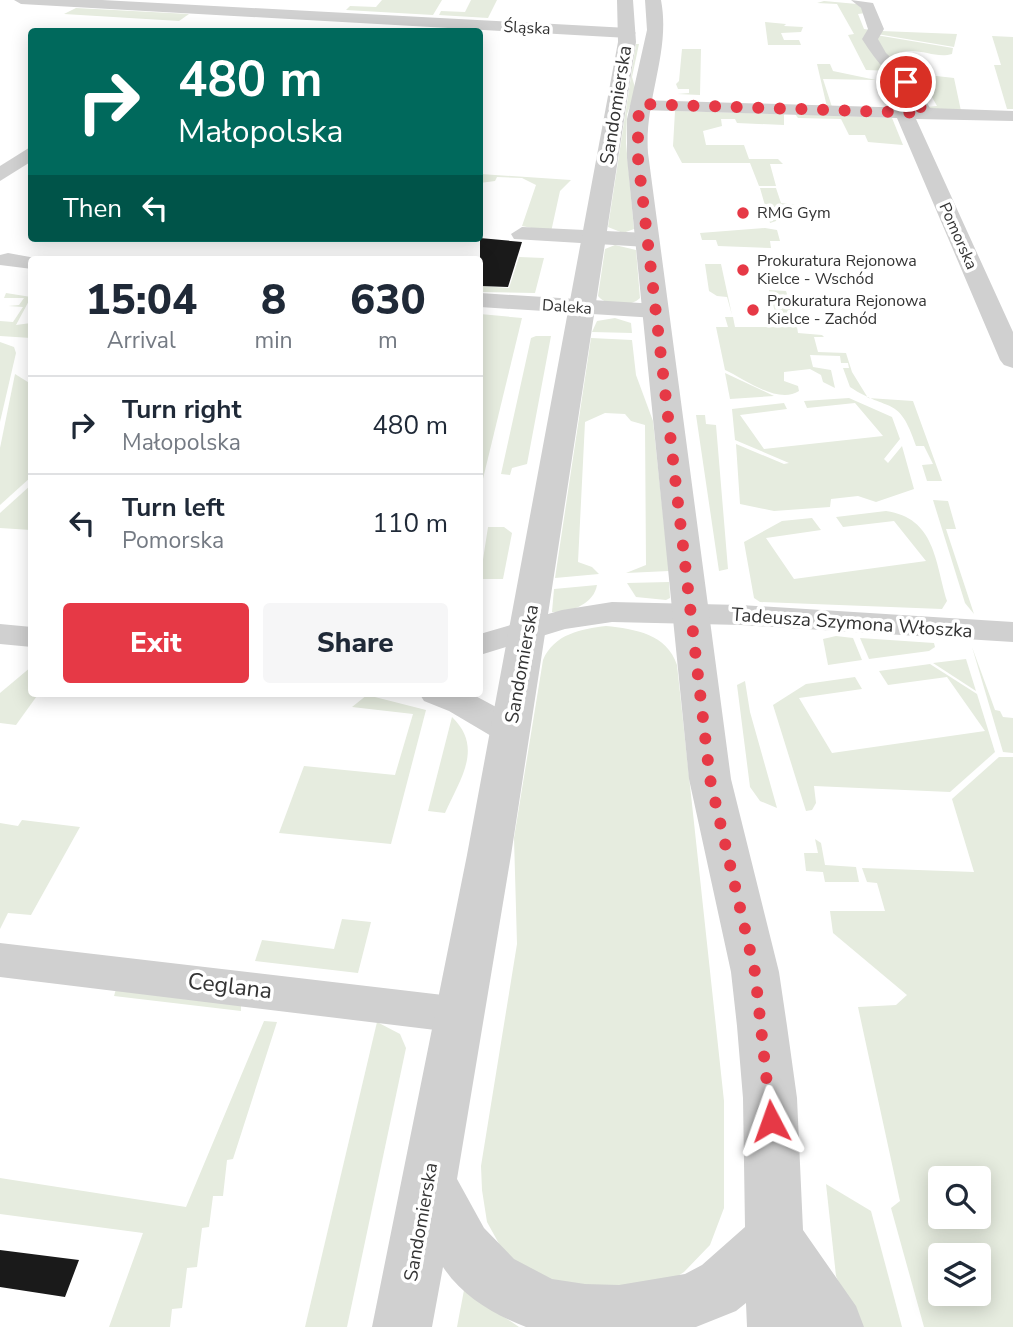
<!DOCTYPE html>
<html lang="en">
<head>
<meta charset="utf-8">
<style>
	:root { --surface:#fff; --page:#f6f6f7; --text:#1f2937; --muted:#747a83; --line:#e0e1e3; --accent:#e63946 }
	body { margin:0; font-family:"Nunito Sans",sans-serif; background:var(--page); color:var(--text); height:100vh; display:flex; flex-direction:column; font-size:26px; white-space:nowrap }
	* { box-sizing:border-box; margin:0 }
	p { font-size:23px; color:var(--muted) }
	.icon { flex:none; width:38px; height:38px; fill:none; stroke:currentColor; stroke-width:2; stroke-linecap:round; stroke-linejoin:round }
	.map { position:relative; flex:1; overflow:hidden }
	.details { position:absolute; left:28px; top:256px; width:455px; height:441px; display:flex; flex-direction:column; background:var(--surface); border-radius:7px; box-shadow:0 4px 18px #0003 }
	.details>* { flex:none }
	.hud { position:absolute; left:28px; top:28px; width:455px; height:214px; border-radius:7px; box-shadow:0 4px 18px #0003; background:#00695c; color:#fff; overflow:hidden }
	.buttons { position:absolute; left:928px; top:1166px; display:grid; gap:14px }
	.buttons a { display:grid; place-items:center; width:63px; height:63px; border-radius:7px; background:var(--surface); box-shadow:0 4px 18px #0003; font-size:35px }
	.pin { position:absolute; display:grid; place-items:center; width:60px; height:60px; color:#fff; margin:-30px; border:4px solid #fff; border-radius:50%; box-shadow:0 2px 7px #0007 }
	.me { position:absolute; width:77px; margin:-38px; rotate:356deg; stroke-linejoin:round; filter:drop-shadow(0 0 5px #0008) }
	.turn { display:flex; align-items:center; gap:24px; height:147px; padding:0 35px; font-size:32px }
	.turn .icon { width:91px; height:91px; stroke-width:2.5 }
	.turn b { display:block; font-size:49px; line-height:60px }
	.then { display:flex; align-items:center; height:66px; padding:0 35px; background:#0003; gap:14px; font-size:26px }
	.eta { display:flex; justify-content:space-evenly; align-items:center; height:119px; text-align:center }
	.eta b { font-size:42px; font-weight:800; line-height:49px }
	.action { display:flex; gap:14px; margin-top:auto; padding:14px 35px }
	.action a { flex:1; height:80px; border-radius:7px; background:var(--accent); color:#fff; font-size:28px; font-weight:800; line-height:80px; text-align:center }
	.action a+a { background:var(--page); color:var(--text) }
	ul { padding:0; list-style:none }
	li { display:flex; align-items:center; gap:21px; height:98px; padding:0 35px; border-top:2px solid var(--line) }
	li div { flex:1 }
	li b { display:block; font-size:26px }
	li em { font-style:normal }
	.map>svg:first-child { display:block }
	.green { fill:#e6ecdf; fill-rule:evenodd }
	.building { fill:#1a1a1a }
	.lines { fill:none; stroke-linecap:round; stroke-linejoin:round }
	.minor { fill:#d0d0d0; fill-rule:evenodd }
	.tertiary { fill:#d0d0d0; fill-rule:evenodd }
	.route { stroke:#e63946; stroke-width:12; stroke-dasharray:0 21.6 }
	.poi-dot { fill:#e63946; stroke:#fff; stroke-width:2.5 }
	.labels { text-anchor:middle; dominant-baseline:central; stroke-width:7; stroke-linejoin:round; paint-order:stroke }
	.far-street-label { font-size:16px; fill:#333; stroke:#fff }
	.far-poi-label { font-size:16px; fill:#333; stroke:#fff; text-anchor:start }
	.street-label { font-size:19px; fill:#333; stroke:#fff }
	.near-street-label { font-size:23px; fill:#333; stroke:#fff }
</style>
</head>
<body>
<div class="map">
<svg width="1013" height="1327" viewBox="0 0 1013 1327">
	<rect width="100%" height="100%" fill="#fff"/>
	<!-- green -->
	<g class="green">
		<polygon points="382,0 442,0 433,15 346,10 350,6 376,7"/>
		<polygon points="471,0 497,0 488,18 439,15 441,11 465,12"/>
		<polygon points="824,1 857,4 866,13 858,14 864,29 871,30 891,71 866,70 848,35 854,34 837,4 817,3"/>
		<polygon points="76,8 189,14 179,21 64,14"/>
		<polygon points="765,22 786,24 784,26 803,27 801,32 781,33 784,40 799,40 801,45 768,45"/>
		<polygon points="881,31 957,34 954,47 877,34"/>
		<path d="M876,35L953,48L952,54C936,59 921,48 902,52L904,58L888,61Z"/>
		<polygon points="992,36 1013,37 1013,109 1007,109 994,65 1001,65"/>
		<polygon points="636,44 639,44 632,77 636,91 627,114 626,143 634,229 623,233 608,227"/>
		<polygon points="682,49 701,49 700,95 677,94 689,93 689,89 678,89 676,84 679,81"/>
		<polygon points="817,64 830,64 833,71 876,80 823,79 832,107 827,107"/>
		<polygon points="919,74 954,78 961,111 933,110 927,107 937,106"/>
		<polygon points="675,111 784,114 784,125 737,123 735,119 721,119 722,126 703,131 706,145 744,145 749,159 778,159 783,164 770,164 776,186 759,186 750,163 682,163 673,146"/>
		<polygon points="795,114 892,118 903,145 868,142 865,135 849,135 841,119 798,118"/>
		<polygon points="480,174 571,180 560,191 551,232 522,226 536,185 522,178 497,177 495,181 480,183"/>
		<polygon points="760,188 776,188 781,203 795,205 779,205 782,219 770,223"/>
		<polygon points="765,228 777,230 780,241 770,241 771,248 718,246 716,240 702,240 700,233"/>
		<path d="M615,245L636,250L640,298C630,308 606,306 598,296L605,249Z"/>
		<polygon points="519,257 544,258 535,293 480,292 480,286 509,288"/>
		<polygon points="705,264 721,264 732,315 727,297 717,296 709,291"/>
		<polygon points="769,290 786,291 795,320 778,323"/>
		<polygon points="6,293 31,297 16,325 31,323 31,338 0,336 0,321 13,322 23,307 8,306 19,305 24,298 4,298"/>
		<polygon points="480,314 522,318 480,491"/>
		<path d="M725,317H733L735,327H797L798,333L822,335L824,337H814L818,352L846,353L852,372L868,398L913,401L942,481H927L922,465L933,464L924,446H916C899,394 889,413 850,387L843,368H849L848,363H841L840,356L810,355L813,367L831,370L835,388L823,382L821,375L810,369L784,372V381L798,386L799,391C778,405 745,379 725,370L716,327H728Z"/>
		<polygon points="615,318 631,323 632,333 592,332 597,321"/>
		<polygon points="536,336 551,336 527,464 512,468 510,475 501,474 531,338"/>
		<polygon points="591,338 632,340 636,375 653,421 669,571 626,573 646,565 645,425 631,421 625,414 605,413 585,422 578,562 592,567 599,574 555,578"/>
		<polygon points="0,342 14,347 16,353 0,422"/>
		<polygon points="725,373 774,396 730,399"/>
		<polygon points="15,374 31,384 31,477 0,505 0,448"/>
		<polygon points="849,398 892,417 900,439 884,459 888,463 902,446 914,489 876,502 858,496 831,499 830,507 774,511 740,504 736,444 784,464 789,463 735,440 732,409 784,403 787,409 740,415 764,449 883,436 855,403 807,408 804,401"/>
		<polygon points="696,415 705,415 706,424 716,425 728,569 719,571"/>
		<polygon points="31,485 31,530 0,528 0,513"/>
		<polygon points="933,500 948,501 956,529 946,529 974,614 965,603"/>
		<path d="M886,511C935,518 935,561 947,601L942,609L760,602L754,598L744,542L782,521L812,518L821,530L766,538L794,579L926,561L894,521L843,527L836,517Z"/>
		<polygon points="488,527 504,527 512,533 503,579 480,579"/>
		<polygon points="669,582 670,598 666,600 636,597 627,583"/>
		<path d="M597,585C594,604 570,613 552,612L554,589Z"/>
		<path d="M606,626C635,629 667,634 677,665L724,1101V1208L710,1245L684,1272L664,1285L601,1297L528,1271L503,1251L487,1222L482,1190L481,1166L517,944L514,838L543,660C554,634 581,629 606,626Z"/>
		<polygon points="836,636 853,638 862,660 828,665 823,639"/>
		<polygon points="860,638 934,643 935,647 929,651 869,659"/>
		<polygon points="972,647 995,710 1000,711 1003,717 1013,718 1013,753 1003,752"/>
		<polygon points="966,659 976,691 933,663"/>
		<polygon points="930,664 977,694 995,752 950,792 814,786 816,803 812,810 806,811 773,705 806,684 855,677 862,689 799,698 832,753 985,731 947,677 888,685 879,671"/>
		<polygon points="31,667 32,693 39,693 16,725 0,723 0,693"/>
		<polygon points="745,681 750,712 777,808 760,801 750,787 737,685"/>
		<polygon points="367,695 426,710 391,844 279,833 304,766 395,775 413,714 352,707"/>
		<path d="M452,717C484,748 460,779 445,813L428,811Z"/>
		<path d="M999,757H1013V1327H924L891,1208L900,1201L858,1007L896,1005L907,995L833,933L830,911H885L877,883L867,882L862,868L974,872L952,799ZM940,1178H978V1216H940ZM940,1255H978V1293H940Z"/>
		<polygon points="22,820 80,827 31,915 8,913 0,929 0,823 18,826"/>
		<polygon points="815,839 821,843 825,865 856,867 859,882 825,882 823,872 806,871 804,853 818,853"/>
		<polygon points="342,919 371,922 358,973 255,961 262,940 334,949"/>
		<polygon points="116,989 241,1004 241,1011 114,996"/>
		<polygon points="264,1021 277,1022 233,1159 227,1160 223,1196 213,1196 209,1227 202,1228 197,1267 187,1268 182,1308 172,1309 170,1327 109,1327 143,1233 0,1214 0,1178 186,1207"/>
		<polygon points="377,1022 400,1034 406,1048 347,1327 305,1327"/>
		<polygon points="826,1184 871,1211 902,1327 857,1327 836,1276"/>
		<polygon points="464,1290 519,1327 457,1327"/>
	</g>
	<!-- building -->
	<g class="building">
		<polygon points="480,238 522,242 508,287 480,286"/>
		<polygon points="0,1250 63,1258 79,1260 65,1297 0,1287"/>
	</g>
	<g class="lines">
		<!-- minor -->
		<g class="minor">
			<polygon points="14,0 102,0 628,28 636,33 628,38 21,4"/>
			<path d="M851,0L873,3L884,29L878,39L886,53L912,78L930,108L1013,111V121L916,119L1013,332V368L1004,365L1000,360L897,118L641,110L632,105L641,100L912,108C898,82 877,64 862,39L868,29L861,8Z"/>
			<polygon points="32,146 32,161 0,181 0,166"/>
			<polygon points="522,227 647,233 658,240 647,247 514,239 511,234"/>
			<polygon points="8,253 41,259 32,259 32,269 0,265 0,255"/>
			<polygon points="480,293 656,304 665,306 668,311 665,316 656,318 480,307"/>
			<polygon points="612,602 741,605 1013,622 1013,642 741,625 612,622 565,629 480,655 480,634 562,610"/>
			<polygon points="0,624 32,627 32,647 0,644"/>
			<polygon points="419,693 470,693 524,722 530,731 524,740 511,743 498,740 449,711 424,701"/>
			<polygon points="0,943 460,997 476,1002 483,1015 476,1028 460,1033 0,977"/>
		</g>
		<!-- tertiary -->
		<path class="tertiary" d="M617,0H633L636,42L511,855L457,1179L484,1228L514,1259L552,1279L585,1284L619,1285L685,1274L702,1265L745,1227L743,1098L737,1026L731,972L689,779L627,158V119L647,30L645,0H661C671,52 644,100 648,153L731,779L779,972L787,1026L797,1098L803,1230L856,1306L864,1327H747L746,1303L736,1311L696,1327H526C493,1314 463,1297 443,1267L432,1327H372L467,855L618,42Z"/>
	</g>
	<g class="lines">
		<!-- route -->
		<polyline class="route" points="771,1121 755,972 710,779 638,158 638,119 641,104 924,113 906,82"/>
	</g>
	<!-- markers -->
	<g class="poi-dot">
		<circle cx="743" cy="213" r="7"/>
		<circle cx="743" cy="270" r="7"/>
		<circle cx="753" cy="310" r="7"/>
	</g>
	<g class="labels">
		<!-- far-street labels -->
		<g class="far-street-label">
			<text transform="translate(527 28) rotate(3)">Śląska</text>
			<text transform="translate(958 236) rotate(66)">Pomorska</text>
			<text transform="translate(567 307) rotate(4)">Daleka</text>
		</g>
		<!-- far-poi labels -->
		<g class="far-poi-label">
			<text x="757" y="213">RMG Gym</text>
			<text x="757" y="261">Prokuratura Rejonowa<tspan x="757" dy="18">Kielce - Wschód</tspan></text>
			<text x="767" y="301">Prokuratura Rejonowa<tspan x="767" dy="18">Kielce - Zachód</tspan></text>
		</g>
		<!-- street labels -->
		<g class="street-label">
			<text transform="translate(616 105) rotate(-81)">Sandomierska</text>
			<text transform="translate(852 623) rotate(4)">Tadeusza Szymona Włoszka</text>
			<text transform="translate(522 664) rotate(-80)">Sandomierska</text>
			<text transform="translate(421 1222) rotate(-80)">Sandomierska</text>
		</g>
		<!-- near-street labels -->
		<g class="near-street-label">
			<text transform="translate(230 986) rotate(7)">Ceglana</text>
		</g>
	</g>
</svg>
<div class="buttons">
<a><svg class="icon" aria-label="search" viewBox="0 0 24 24"><circle cx="10" cy="10" r="6"/><path d="M15 15l6 6"/></svg></a>
<a><svg class="icon" aria-label="layers" viewBox="0 0 24 24"><path d="M12 4l9 5-9 5-9-5zM3 14l9 5 9-5"/></svg></a>
</div>
<div class="pin" style="left:906px;top:82px;background:#d93025"><svg class="icon" aria-label="arrive" viewBox="0 0 24 24"><path d="M6 21V4h12l-3 4 3 4H6"/></svg></div>
<svg class="me" style="left:771px;top:1121px" viewBox="-20 -20 40 40"><path d="M0-17L14 15 0 8-14 15z" fill="#e63946" stroke="#fff" stroke-width="4"/></svg>
<div class="hud">
<div class="turn"><svg class="icon" aria-label="right" viewBox="0 0 24 24"><path d="M7 20v-9h11M14 6l5 5-5 5"/></svg><div><b>480 m</b>Małopolska</div></div>
<div class="then">Then<svg class="icon" aria-label="left" viewBox="0 0 24 24"><path d="M17 20v-9H6M10 6l-5 5 5 5"/></svg></div>
</div>
<section class="details">
<div class="eta">
<div><b>15:04</b><p>Arrival</p></div>
<div><b>8</b><p>min</p></div>
<div><b>630</b><p>m</p></div>
</div>
<ul>
<li><svg class="icon" aria-label="right" viewBox="0 0 24 24"><path d="M7 20v-9h11M14 6l5 5-5 5"/></svg><div><b>Turn right</b><p>Małopolska</p></div><em>480 m</em></li>
<li><svg class="icon" aria-label="left" viewBox="0 0 24 24"><path d="M17 20v-9H6M10 6l-5 5 5 5"/></svg><div><b>Turn left</b><p>Pomorska</p></div><em>110 m</em></li>
</ul>
<div class="action"><a>Exit</a><a>Share</a></div>
</section>
</div>
</body>
</html>
